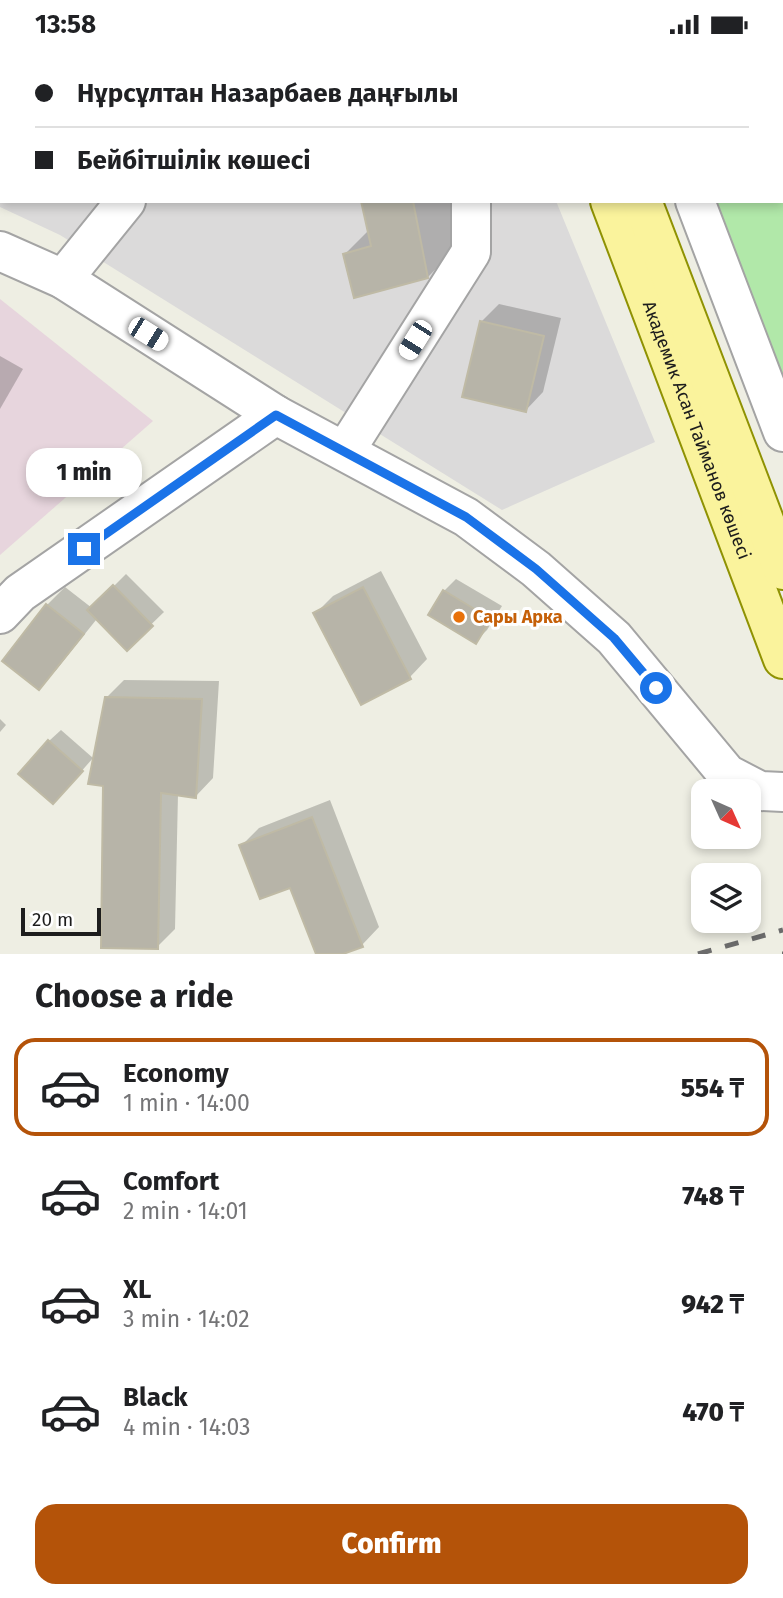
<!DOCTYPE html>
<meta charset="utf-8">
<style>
:root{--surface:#fff;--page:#f6f6f6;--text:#202124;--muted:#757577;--line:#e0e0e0;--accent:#b45309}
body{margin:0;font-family:"Fira Sans",sans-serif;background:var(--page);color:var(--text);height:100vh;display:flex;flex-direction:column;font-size:26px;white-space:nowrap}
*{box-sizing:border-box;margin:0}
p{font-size:23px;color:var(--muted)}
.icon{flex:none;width:38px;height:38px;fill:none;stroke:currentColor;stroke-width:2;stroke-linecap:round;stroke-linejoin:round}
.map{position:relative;height:905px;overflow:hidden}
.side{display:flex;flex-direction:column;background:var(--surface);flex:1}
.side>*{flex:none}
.top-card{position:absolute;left:0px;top:0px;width:784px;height:154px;box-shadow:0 4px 10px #0003;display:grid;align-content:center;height:154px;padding:0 35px;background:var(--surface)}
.needle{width:46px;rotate:135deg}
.buttons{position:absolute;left:691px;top:730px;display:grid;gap:14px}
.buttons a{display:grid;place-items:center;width:70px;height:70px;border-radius:14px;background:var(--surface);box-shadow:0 4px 10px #0003;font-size:35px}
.scale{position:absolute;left:21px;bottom:18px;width:80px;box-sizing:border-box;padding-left:7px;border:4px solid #1d1d1d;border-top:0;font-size:19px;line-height:24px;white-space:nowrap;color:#1d1d1d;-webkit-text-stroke:5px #fff;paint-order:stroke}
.end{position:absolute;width:32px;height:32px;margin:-16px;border:9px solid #1a73e8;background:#fff;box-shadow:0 0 0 4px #fff}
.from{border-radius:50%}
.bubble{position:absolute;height:49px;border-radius:21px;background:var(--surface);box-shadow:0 4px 10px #0003;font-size:23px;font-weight:800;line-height:49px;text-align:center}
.car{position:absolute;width:21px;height:42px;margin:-21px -10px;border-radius:9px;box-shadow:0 0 5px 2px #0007;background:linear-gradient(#fff 24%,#345 0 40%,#fff 0 76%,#345 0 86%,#fff 0)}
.top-card b{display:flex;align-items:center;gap:24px;height:66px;font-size:26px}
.top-card b+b{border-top:2px solid var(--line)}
.top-card i{width:18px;height:18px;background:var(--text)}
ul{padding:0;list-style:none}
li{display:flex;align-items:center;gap:21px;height:98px;margin:0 14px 10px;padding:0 21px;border:4px solid transparent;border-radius:21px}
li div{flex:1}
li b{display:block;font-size:26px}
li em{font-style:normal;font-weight:800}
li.active{border-color:var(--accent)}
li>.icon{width:63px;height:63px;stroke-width:1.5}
h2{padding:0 35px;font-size:32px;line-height:84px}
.button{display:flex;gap:14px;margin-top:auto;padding:14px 35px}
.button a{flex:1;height:80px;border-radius:21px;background:var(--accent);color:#fff;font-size:28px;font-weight:800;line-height:80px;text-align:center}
.status{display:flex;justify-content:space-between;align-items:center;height:49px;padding:0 35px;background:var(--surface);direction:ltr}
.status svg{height:19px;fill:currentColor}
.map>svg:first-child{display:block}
.residential{fill:#dbdada}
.industrial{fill:#e7d5dd}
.grass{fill:#b1e8a9}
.shadow{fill:#0003}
.building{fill:#b7b4a8;stroke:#bfbaa5;stroke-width:2}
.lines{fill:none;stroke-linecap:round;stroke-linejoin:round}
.minor-casing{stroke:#a4a4a4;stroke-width:42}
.major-casing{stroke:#8f9203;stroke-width:42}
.minor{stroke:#fff;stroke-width:38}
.major{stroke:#faf39c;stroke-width:38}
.rail{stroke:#6b6b6b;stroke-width:5;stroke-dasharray:14 14;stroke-linecap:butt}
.route{stroke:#1a73e8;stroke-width:9}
.food-dot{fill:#e8710a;stroke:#fff;stroke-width:2.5}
.labels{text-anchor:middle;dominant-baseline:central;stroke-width:6;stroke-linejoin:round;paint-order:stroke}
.street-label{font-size:18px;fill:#1d1d1d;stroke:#fff}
.food-label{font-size:18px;font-weight:bold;fill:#c56008;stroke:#fff;text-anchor:start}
</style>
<div class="status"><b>13:58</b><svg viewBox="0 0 49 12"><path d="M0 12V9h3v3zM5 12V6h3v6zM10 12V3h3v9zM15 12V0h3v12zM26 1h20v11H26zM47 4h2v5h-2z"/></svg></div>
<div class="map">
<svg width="783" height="905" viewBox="0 0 783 905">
<rect width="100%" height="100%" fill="#eeeee3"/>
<!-- residential -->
<polygon class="residential" points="0,0 494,0 495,2 2,2 2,152 556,152 655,393 502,461 60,186 0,158"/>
<!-- industrial -->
<polygon class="industrial" points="0,250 153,372 0,506"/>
<!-- grass -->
<polygon class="grass" points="659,0 783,0 783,328 717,152 782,152 782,2 660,2"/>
<!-- shadow -->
<g class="shadow">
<polygon points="88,0 182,0 183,2 88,2"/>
<polygon points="310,0 396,0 397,2 308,2"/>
<polygon points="362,152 451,152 459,196 428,228 345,205 369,181"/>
<polygon points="499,255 561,269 543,343 526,361 481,273"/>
<polygon points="0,307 23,320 0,360"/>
<polygon points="381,522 427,610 410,628 316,564 333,547"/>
<polygon points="126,525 164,563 132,594 100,566 56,621 38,638 47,556 65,538 92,559"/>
<polygon points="456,530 502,557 487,581 475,593 444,542"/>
<polygon points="124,631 219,632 213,729 196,747 178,745 175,880 157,898 106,649"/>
<polygon points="0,670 6,676 0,683"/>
<polygon points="61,681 93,709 65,741 49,692"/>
<polygon points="330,751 379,878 362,896 338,905 317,905 291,836 241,797 259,779"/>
</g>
<!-- building -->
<g class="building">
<polygon points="361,152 413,152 428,229 354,249 343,205 371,197"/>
<polygon points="480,272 544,287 526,363 462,348"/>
<polygon points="113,536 153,577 127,602 87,561"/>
<polygon points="363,538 411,630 361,656 313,564"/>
<polygon points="443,541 491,570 476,595 428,566"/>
<polygon points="46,555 84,585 39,641 2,612"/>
<polygon points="105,648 202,650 196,749 161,744 158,900 101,899 103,737 88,735"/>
<polygon points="48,691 83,722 53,755 18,725"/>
<polygon points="312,768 363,898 343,905 316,905 290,839 260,850 239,796"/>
</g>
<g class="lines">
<!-- minor casing -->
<g class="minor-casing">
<g id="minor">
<polyline points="204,0 204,2"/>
<polyline points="437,0 438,2"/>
<polyline points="636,0 637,2"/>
<polyline points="695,152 783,383"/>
<polyline points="0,202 63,230 276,366 466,468 536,520 614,589 727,725 760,742 783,743"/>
<polyline points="63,230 126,152"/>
<polyline points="345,402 471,203 471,152"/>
<polyline points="0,565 20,544 276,366"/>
</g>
</g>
<!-- major casing -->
<g class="major-casing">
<g id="major">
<polyline points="550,0 551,2"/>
<polyline points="581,0 581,2"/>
<path id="s1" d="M610 152 783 610"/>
<polyline points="642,152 783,521"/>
</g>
</g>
<!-- minor -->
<use href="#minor" class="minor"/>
<!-- major -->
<use href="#major" class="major"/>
<!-- rail -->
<g class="rail">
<polyline points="698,905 783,881"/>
<polyline points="782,905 783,905"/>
</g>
</g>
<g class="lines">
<!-- route -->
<polyline class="route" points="84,500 276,366 466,468 536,520 614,589 656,639"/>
</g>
<!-- markers -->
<circle class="food-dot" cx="459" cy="568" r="7"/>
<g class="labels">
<!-- street labels -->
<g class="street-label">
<text stroke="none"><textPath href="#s1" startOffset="245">Академик Асан Тайманов көшесі</textPath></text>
</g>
<!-- food labels -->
<g class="food-label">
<text x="473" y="568">Сары Арка</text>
</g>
</g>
</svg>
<div class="buttons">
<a><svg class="needle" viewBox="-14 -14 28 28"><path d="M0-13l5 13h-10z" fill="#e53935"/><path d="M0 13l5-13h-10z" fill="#757577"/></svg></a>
<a><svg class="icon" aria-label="layers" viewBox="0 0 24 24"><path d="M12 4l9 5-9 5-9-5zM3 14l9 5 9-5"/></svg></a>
</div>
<div class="scale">20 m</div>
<i class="end from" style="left:656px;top:639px"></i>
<i class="end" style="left:84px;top:500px"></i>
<div class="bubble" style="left:26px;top:399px;width:116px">1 min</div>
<i class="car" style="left:148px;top:285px;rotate:122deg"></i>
<i class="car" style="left:415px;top:291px;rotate:212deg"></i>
<div class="top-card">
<b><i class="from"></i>Нұрсұлтан Назарбаев даңғылы</b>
<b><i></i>Бейбітшілік көшесі</b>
</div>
</div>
<section class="side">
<h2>Choose a ride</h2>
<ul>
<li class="active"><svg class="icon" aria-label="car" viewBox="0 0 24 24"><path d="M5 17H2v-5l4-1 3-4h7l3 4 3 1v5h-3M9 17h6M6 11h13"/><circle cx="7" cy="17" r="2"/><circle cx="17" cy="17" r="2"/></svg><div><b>Economy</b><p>1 min · 14:00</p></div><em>554 ₸</em></li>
<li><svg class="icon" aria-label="car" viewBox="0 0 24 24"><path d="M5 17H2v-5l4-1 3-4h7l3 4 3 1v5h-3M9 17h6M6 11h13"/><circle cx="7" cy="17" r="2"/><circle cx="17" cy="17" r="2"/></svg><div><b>Comfort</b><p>2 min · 14:01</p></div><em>748 ₸</em></li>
<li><svg class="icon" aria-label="car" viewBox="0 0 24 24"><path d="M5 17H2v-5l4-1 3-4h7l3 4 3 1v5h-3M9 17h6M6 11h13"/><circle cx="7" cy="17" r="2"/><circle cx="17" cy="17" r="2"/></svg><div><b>XL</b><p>3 min · 14:02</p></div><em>942 ₸</em></li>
<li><svg class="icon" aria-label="car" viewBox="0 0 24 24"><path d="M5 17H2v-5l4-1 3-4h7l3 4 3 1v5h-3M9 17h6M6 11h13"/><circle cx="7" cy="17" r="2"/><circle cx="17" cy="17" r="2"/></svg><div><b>Black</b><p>4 min · 14:03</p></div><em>470 ₸</em></li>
</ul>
<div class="button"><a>Confirm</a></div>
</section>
